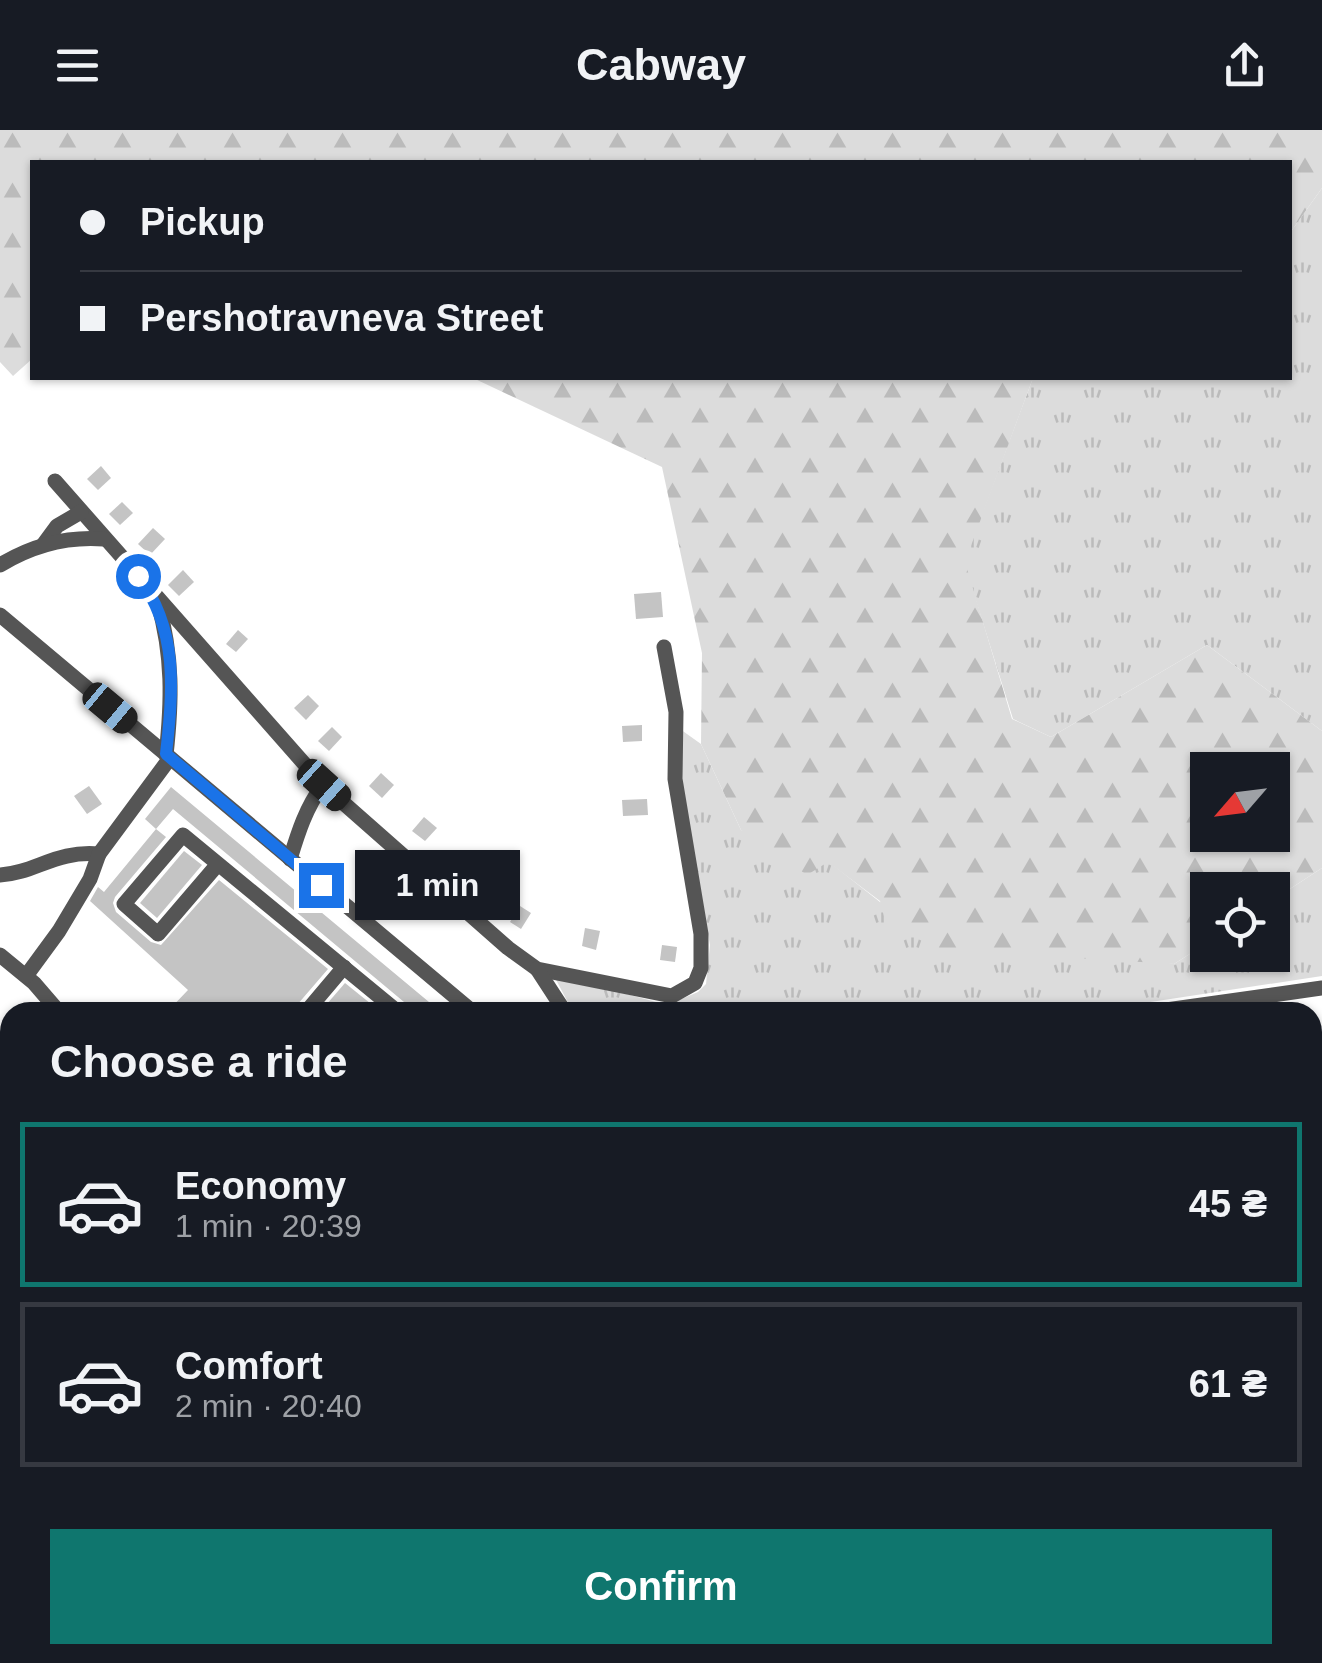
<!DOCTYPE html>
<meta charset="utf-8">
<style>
:root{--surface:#171b24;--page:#242831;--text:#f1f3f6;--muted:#9ea1a6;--line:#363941;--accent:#0f766e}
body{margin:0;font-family:Arial,sans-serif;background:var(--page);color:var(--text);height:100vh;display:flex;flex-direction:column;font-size:38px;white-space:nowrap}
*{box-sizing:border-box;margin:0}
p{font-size:32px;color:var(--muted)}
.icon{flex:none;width:55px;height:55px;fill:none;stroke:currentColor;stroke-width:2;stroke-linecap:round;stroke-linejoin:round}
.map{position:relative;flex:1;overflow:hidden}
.sheet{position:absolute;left:0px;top:872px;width:1322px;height:662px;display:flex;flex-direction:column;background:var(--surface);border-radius:30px 30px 0 0;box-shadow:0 2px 8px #0004}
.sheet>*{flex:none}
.top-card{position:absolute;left:30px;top:30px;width:1262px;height:220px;border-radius:0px;box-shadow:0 2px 8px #0004;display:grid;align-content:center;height:220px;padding:0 50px;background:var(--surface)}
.needle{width:65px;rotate:242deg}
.controls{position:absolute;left:1190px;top:622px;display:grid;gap:20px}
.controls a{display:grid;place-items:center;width:100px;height:100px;border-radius:0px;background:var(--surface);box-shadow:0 2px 8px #0004;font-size:50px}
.end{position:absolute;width:45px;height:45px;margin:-22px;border:12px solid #1a73e8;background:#fff;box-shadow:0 0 0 5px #fff}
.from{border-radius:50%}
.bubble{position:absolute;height:70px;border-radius:0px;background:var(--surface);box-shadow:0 2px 8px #0004;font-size:32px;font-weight:600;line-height:70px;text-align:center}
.car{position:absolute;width:30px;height:60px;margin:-30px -15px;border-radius:12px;box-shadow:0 0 8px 2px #0007;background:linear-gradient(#222 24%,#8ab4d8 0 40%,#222 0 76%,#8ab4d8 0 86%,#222 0)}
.top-card b{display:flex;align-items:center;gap:35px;height:95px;font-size:38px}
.top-card b+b{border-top:2px solid var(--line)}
.top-card i{width:25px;height:25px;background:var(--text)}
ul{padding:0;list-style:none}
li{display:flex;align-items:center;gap:30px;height:165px;margin:0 20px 15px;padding:0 30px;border:5px solid var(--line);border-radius:0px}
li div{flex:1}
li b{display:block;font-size:38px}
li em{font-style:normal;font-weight:600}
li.current{border-color:var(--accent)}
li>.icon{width:90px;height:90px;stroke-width:1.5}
h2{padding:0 50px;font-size:45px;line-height:120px}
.button{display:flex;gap:20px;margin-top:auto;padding:20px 50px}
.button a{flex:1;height:115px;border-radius:0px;background:var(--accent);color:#fff;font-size:40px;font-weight:600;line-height:115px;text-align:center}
header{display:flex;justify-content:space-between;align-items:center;height:130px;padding:0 50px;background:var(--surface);font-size:45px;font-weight:600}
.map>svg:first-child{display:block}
.grass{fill:url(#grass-tufts)}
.forest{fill:url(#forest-firs);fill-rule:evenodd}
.building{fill:#c4c4c4}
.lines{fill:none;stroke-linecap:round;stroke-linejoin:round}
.path{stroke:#777;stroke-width:2.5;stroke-dasharray:2.5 5;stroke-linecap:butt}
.minor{stroke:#555;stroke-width:15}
.route{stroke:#1a73e8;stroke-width:12}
</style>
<header><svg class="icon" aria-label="menu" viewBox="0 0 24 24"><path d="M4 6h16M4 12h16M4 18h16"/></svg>Cabway<svg class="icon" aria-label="share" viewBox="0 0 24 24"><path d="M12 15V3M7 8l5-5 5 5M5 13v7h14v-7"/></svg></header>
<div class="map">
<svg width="1322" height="1533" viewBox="0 0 1322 1533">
<defs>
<pattern id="grass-tufts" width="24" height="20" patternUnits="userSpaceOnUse" patternTransform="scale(2.5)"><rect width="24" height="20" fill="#dcdcdc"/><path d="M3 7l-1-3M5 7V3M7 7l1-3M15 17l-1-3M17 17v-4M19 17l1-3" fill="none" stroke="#bbb"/></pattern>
<pattern id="forest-firs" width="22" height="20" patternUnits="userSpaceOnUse" patternTransform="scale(2.5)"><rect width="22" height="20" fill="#dcdcdc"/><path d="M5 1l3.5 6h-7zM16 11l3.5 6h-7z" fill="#bbb"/></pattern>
</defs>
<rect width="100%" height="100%" fill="#fff"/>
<!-- grass -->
<g class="grass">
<polygon points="1322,58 1322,601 1207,515 1051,607 1013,589 964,432 1033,248 1290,248 1290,103"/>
<polygon points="680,599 701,614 741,700 828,731 880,772 1174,834 1207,813 1208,825 1272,825 1273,770 1322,738 1322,846 1085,882 573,882 553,844 667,875 698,862 706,854 710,815 683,667"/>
</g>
<!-- forest -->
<g class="forest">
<polygon points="0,0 1322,0 1322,58 1290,103 1290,32 32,32 32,229 13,246 0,232"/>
<path d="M473 248H1033L965 432 1012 589 1051 607 1207 515 1322 601V738L1273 770 1272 760H1208L1207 813 1174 834 944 820 886 794 880 771 828 732 807 745 741 700 701 614 702 523 662 337ZM1208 640H1272V705H1208Z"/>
</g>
<!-- building -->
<g class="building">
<polygon points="101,336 111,348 98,360 87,349"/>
<polygon points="122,372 133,383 120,395 109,384"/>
<polygon points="153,398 165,409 150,425 138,414"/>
<polygon points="183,440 194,452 179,466 168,455"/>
<polygon points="661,462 663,487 636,489 634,464"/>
<polygon points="238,500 248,509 236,522 226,514"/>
<polygon points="308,565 319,576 306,590 294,578"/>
<polygon points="642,595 642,611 623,612 622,596"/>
<polygon points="332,597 342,607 329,621 318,611"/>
<polygon points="381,643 394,655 382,668 369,656"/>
<polygon points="89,656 102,674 87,684 74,666"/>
<polygon points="171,657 441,882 416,882 173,679 156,699 145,689"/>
<polygon points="647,669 648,685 623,686 622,670"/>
<polygon points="424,687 437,698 425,711 412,701"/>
<polygon points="156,699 166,707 115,767 113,773 116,782 151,812 161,815 219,750 328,839 297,875 295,882 167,882 188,860 90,771 98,757 104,762"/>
<polygon points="184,721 202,735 157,788 140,773"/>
<polygon points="520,776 531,783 521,799 510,792"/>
<polygon points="585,798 600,801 596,820 582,816"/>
<polygon points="662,815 677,817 675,832 660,830"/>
<polygon points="345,853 381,882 320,882"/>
</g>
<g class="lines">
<!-- path -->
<polyline class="path" points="1025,1533 1038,1530"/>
<!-- minor -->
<g class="minor">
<polyline points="55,351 323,655 508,818 537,839 672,866 695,853 701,838 701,804 675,649 676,582 664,517"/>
<polyline points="43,415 57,396 81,382"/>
<path d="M0 435C33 415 66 406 104 409"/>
<path d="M158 473C173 526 172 571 166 625"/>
<polyline points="0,485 473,882"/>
<path d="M290 729C298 703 306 677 323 655"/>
<polyline points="218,734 158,804 124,774 183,705 398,882"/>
<path d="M0 745C35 743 56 720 99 724"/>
<polyline points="0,825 34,853 59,882"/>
<polyline points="537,839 565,882"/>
<polyline points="26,846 59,801 90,749 99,724 170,628"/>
<polyline points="306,882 344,837"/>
<polyline points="1152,882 1322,858"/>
<polyline points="1312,939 1322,946"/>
<polyline points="10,1057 10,1069"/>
<polyline points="1312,1412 1322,1408"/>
<polyline points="0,1460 10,1462"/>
<polyline points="1312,1519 1322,1523"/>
<polyline points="805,1525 806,1533"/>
<polyline points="1054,1525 1073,1533"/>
<polyline points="341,1533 359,1525"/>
<polyline points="916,1533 917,1525"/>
<polyline points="1231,1533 1235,1525"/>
</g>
</g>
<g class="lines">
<!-- route -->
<path class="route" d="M138 446C179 500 173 561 166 624L321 755"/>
</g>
</svg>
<div class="controls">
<a><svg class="needle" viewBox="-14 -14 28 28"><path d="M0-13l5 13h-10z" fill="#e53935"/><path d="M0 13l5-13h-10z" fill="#9ea1a6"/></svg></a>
<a><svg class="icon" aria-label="locate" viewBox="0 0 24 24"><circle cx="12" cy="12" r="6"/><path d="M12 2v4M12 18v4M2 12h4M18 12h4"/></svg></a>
</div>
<i class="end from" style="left:138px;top:446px"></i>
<i class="end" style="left:321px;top:755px"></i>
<div class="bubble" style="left:355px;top:720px;width:165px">1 min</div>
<i class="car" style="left:110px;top:578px;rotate:130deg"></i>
<i class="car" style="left:324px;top:655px;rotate:132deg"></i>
<div class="top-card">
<b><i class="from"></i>Pickup</b>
<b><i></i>Pershotravneva Street</b>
</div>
<section class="sheet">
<h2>Choose a ride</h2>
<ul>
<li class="current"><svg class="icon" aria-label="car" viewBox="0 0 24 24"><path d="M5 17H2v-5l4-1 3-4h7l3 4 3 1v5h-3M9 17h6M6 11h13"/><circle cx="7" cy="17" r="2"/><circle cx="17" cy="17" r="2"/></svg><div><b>Economy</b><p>1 min · 20:39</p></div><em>45 ₴</em></li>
<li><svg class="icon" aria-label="car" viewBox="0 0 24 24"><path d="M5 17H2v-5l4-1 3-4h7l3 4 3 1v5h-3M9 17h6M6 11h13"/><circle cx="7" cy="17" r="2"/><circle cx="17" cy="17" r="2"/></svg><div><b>Comfort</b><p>2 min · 20:40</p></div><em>61 ₴</em></li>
</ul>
<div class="button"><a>Confirm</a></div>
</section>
</div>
